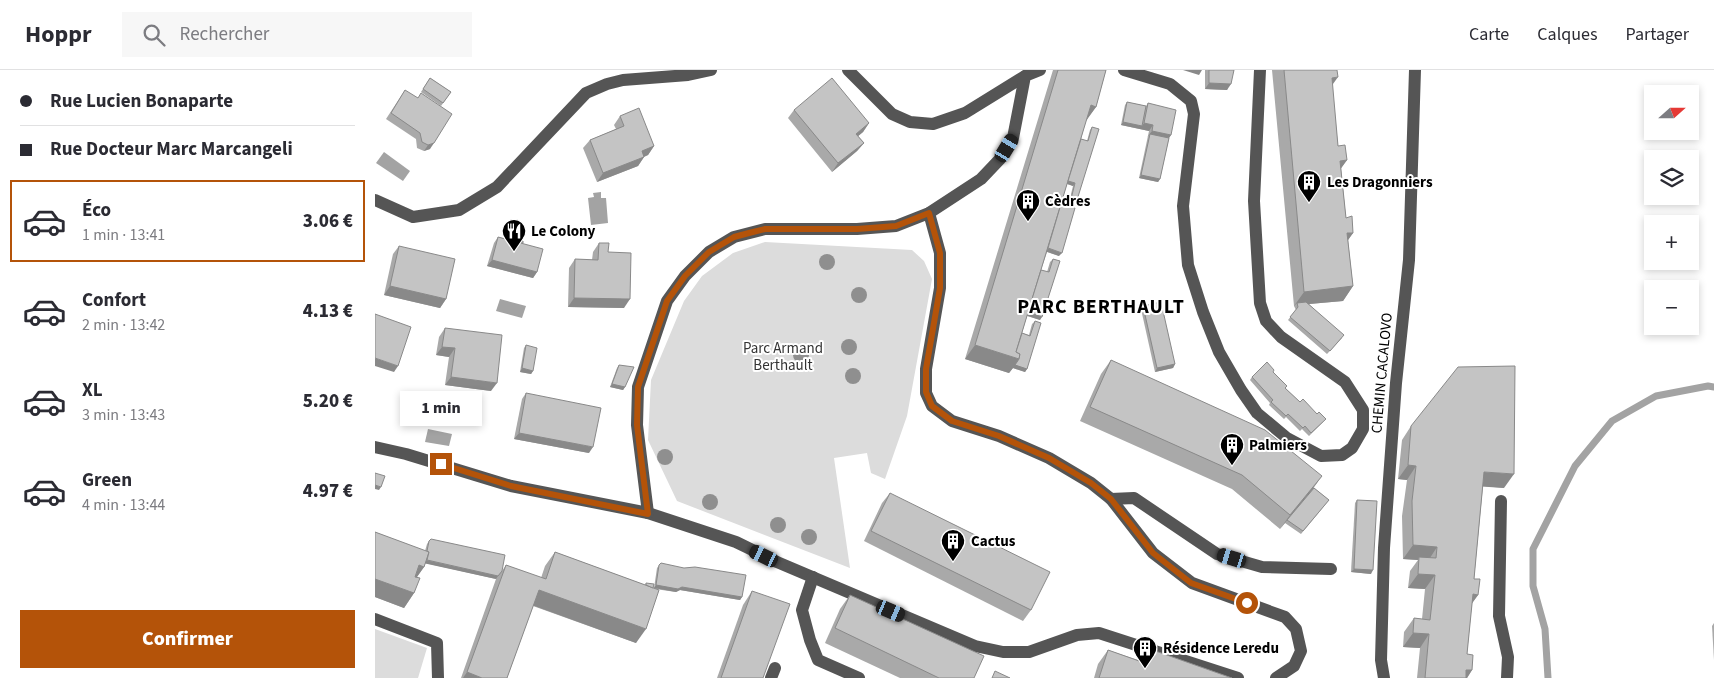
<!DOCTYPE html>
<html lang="fr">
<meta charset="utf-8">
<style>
:root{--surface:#fff;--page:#f7f7f7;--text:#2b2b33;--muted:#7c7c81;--line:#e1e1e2;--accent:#b45309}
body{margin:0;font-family:"Source Sans 3",sans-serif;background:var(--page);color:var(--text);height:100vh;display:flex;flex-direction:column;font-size:19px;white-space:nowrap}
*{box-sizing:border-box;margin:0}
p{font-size:16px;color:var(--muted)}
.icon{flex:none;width:28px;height:28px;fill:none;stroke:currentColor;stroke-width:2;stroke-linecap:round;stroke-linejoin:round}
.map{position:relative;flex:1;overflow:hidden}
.panel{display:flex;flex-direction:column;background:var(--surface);width:375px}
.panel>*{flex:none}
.banner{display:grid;align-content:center;height:110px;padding:0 20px;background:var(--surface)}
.needle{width:32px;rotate:69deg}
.buttons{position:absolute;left:1269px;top:15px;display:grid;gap:10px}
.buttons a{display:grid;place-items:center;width:55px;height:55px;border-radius:0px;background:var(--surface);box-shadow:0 2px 8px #0003;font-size:25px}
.end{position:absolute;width:22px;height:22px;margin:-11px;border:6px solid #b45309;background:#fff;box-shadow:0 0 0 2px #fff}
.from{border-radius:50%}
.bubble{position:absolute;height:35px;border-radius:0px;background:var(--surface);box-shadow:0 2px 8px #0003;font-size:16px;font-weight:800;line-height:35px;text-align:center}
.car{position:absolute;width:15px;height:30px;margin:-15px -8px;border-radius:6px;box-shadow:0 0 4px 1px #0007;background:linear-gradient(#222 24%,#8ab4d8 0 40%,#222 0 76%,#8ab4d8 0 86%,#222 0)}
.banner b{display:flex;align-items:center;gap:18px;height:48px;font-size:19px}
.banner b+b{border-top:1px solid var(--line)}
.banner i{width:12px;height:12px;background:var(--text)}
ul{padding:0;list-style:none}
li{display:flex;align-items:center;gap:15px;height:82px;margin:0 10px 8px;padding:0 10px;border:2px solid transparent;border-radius:0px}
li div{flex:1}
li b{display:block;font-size:19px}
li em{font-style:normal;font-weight:800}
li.current{border-color:var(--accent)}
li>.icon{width:45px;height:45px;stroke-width:1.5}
.primary-button{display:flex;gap:10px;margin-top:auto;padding:10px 20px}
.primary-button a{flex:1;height:58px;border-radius:0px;background:var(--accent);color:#fff;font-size:20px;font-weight:800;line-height:58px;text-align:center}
header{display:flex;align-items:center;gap:30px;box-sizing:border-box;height:70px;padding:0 25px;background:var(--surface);border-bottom:1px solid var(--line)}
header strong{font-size:24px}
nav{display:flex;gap:28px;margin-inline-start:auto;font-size:18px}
.search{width:350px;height:45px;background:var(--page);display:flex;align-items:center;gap:12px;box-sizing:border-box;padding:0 18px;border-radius:0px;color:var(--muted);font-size:19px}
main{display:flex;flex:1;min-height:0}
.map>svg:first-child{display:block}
.green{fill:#dcdcdc}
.water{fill:#a3a3a3}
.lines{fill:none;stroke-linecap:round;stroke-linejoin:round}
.stream{stroke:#a3a3a3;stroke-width:7}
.minor{stroke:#555;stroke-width:12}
.tree{fill:#8f8f8f}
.wall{fill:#a9a9a9}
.shaded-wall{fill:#898989}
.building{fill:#c4c4c4;stroke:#898989}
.route{stroke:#b45309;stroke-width:6}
.labels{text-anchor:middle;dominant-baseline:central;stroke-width:4;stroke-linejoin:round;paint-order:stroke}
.poi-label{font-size:15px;font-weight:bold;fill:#000;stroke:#fff;text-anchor:start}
.park-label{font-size:15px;fill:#333;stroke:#fff}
.street-label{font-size:15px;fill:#000;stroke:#fff}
.district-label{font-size:20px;font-weight:bold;letter-spacing:1px;fill:#000;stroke:#fff}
</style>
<header>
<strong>Hoppr</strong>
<div class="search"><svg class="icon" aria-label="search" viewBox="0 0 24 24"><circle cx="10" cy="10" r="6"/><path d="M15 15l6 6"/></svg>Rechercher</div>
<nav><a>Carte</a><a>Calques</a><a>Partager</a></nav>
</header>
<main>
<section class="panel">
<div class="banner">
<b><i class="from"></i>Rue Lucien Bonaparte</b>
<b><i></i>Rue Docteur Marc Marcangeli</b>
</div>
<ul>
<li class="current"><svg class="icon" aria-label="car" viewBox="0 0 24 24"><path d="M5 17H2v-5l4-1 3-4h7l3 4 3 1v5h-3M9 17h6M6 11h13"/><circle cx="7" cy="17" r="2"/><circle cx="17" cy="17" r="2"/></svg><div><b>Éco</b><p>1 min · 13:41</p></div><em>3.06 €</em></li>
<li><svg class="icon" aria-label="car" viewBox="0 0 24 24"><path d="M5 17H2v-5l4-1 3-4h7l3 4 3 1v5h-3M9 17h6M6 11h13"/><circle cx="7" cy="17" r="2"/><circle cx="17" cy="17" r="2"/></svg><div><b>Confort</b><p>2 min · 13:42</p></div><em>4.13 €</em></li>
<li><svg class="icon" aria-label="car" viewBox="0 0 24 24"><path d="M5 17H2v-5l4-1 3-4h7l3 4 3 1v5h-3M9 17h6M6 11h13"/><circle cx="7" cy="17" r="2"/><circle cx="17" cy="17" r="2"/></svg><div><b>XL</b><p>3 min · 13:43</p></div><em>5.20 €</em></li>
<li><svg class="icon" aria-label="car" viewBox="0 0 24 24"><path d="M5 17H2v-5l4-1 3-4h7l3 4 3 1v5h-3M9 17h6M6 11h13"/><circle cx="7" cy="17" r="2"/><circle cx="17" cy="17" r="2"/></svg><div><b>Green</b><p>4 min · 13:44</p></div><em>4.97 €</em></li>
</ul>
<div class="primary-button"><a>Confirmer</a></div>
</section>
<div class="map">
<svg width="1339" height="608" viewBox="0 0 1339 608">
<rect width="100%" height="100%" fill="#fff"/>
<!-- green -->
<g class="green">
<polygon points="390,172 537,180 549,191 557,209 532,346 510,409 496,403 492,383 459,388 475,498 302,431 273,370 276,310 309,231 327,206 358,183"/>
<polygon points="0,559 52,578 43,608 0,608"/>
</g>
<!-- water -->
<g class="water">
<polygon points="9,82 35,101 28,111 1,93"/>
<polygon points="226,122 226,128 231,128 233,153 216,155 213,128 219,127 218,123"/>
<polygon points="125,229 151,236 147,248 121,241"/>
<polygon points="53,359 77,364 74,376 50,372"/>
</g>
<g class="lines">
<!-- stream -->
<polyline class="stream" points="1173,608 1170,559 1158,516 1158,479 1200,396 1237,351 1281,326 1333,316 1339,317"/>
<!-- minor -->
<g class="minor">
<polyline points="473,0 517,44 535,52 558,54 590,43 650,6"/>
<polyline points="749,0 795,14 816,31 819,44 808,136 813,195 828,242 844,282 866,320 882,343 912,368 946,386 967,385 977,378 988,359 988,340 970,312 906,267 891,251 885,233 879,131 885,0"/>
<polyline points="0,130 38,147 84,140 122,117 211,23 232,14 248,10 313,5 336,0"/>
<polyline points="554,143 565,183 565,218 551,299 551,323 557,336 577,351 624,366 674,388 716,413 736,429 778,483 817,513 910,547 921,559 926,581 919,596 901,608"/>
<polyline points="0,377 31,384 136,416 273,443 361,472 402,492 600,576 628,582 654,582 702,565 724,563 863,608"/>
<polyline points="736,429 759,428 842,484 887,497 956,499"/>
<polyline points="1126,431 1124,546 1133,587 1132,608"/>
<polyline points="273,443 262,355 263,317 292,231 310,206 334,182 359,167 390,159 482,159 521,156 554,143 606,109 625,89 638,68 650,6 665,0"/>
<polyline points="438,507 427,540 435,570 443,590 484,608"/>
<polyline points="0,549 62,573 63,608"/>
<polyline points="396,608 400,598"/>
<polyline points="1009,608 1006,590 1009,478 1021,313 1034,190 1040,0"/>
</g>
</g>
<!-- trees -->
<g class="tree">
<circle cx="452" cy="192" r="8"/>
<circle cx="484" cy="225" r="8"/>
<circle cx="474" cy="277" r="8"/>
<circle cx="426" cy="285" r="8"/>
<circle cx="478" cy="306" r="8"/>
<circle cx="290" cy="387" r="8"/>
<circle cx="335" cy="432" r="8"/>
<circle cx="403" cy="455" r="8"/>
<circle cx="434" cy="467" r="8"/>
</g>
<!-- wall -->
<g class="wall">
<polygon points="678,0 731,0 721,37 711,50 706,69 712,71 715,60 717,57 702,130 700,133 694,132 698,116 692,114 686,134 684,186 672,182 666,200 672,202 675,192 678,189 665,250 652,246 647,263 654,265 657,254 660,251 652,299 650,302 638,298 634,303 590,289"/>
<polygon points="830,0 859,0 852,20 830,19"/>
<polygon points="897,0 962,0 957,15 963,76 972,90 966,98 971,148 978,163 973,170 978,216 968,231 934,234 967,268 952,284 913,250 921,240 919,236"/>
<polygon points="55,8 76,22 66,36 46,22"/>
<polygon points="30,20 55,79 49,81 42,78 41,69 11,49"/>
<polygon points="752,32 771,36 773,33 796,65 794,68 785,109 783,112 764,108 774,61 746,55 750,35"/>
<polygon points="419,40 494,53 488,62 483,66 489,73 482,81 457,102 413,48"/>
<polygon points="245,46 279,76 273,85 269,87 263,96 222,112 208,78 215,70 241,59 239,55"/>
<polygon points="123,167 132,169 133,167 148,173 162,202 158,208 112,196 119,173"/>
<polygon points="224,173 233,182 249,238 193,237 194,198 200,189 217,190 218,182"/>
<polygon points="24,176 71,229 65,238 9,225 18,184"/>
<polygon points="768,236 800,294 798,298 780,302 766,239"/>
<polygon points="70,258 116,321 70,315 74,287 61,285 64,267"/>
<polygon points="151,275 158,301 156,304 145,302 149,278"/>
<polygon points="736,290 939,418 954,430 926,464 910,453 905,459 857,419 705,351 726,304"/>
<polygon points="244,295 250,317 248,320 235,317 242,298"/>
<polygon points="898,302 910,318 925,332 948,352 934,366 927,359 925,361 911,347 909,349 894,335 895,333 875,310 877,307"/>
<polygon points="151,323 214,383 139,369 147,329"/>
<polygon points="1036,356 1129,418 1108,416 1099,509 1103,525 1097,533 1092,584 1097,600 1092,608 1042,608 1045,578 1028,577 1029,562 1039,548 1047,549 1050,519 1033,518 1035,501 1043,490 1028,489 1027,446 1032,410 1023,409 1027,370"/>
<polygon points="515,423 656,540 648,551 489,471 507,433"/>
<polygon points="982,430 996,504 976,502 980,433"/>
<polygon points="0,462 50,481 52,474 54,471 127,501 131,495 166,508 170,496 180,482 270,515 271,513 279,518 282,498 286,493 367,527 365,530 305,520 301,522 280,519 261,573 158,536 132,608 86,608 121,509 50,493 49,497 42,507 39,523 29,538 0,527"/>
<polygon points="377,521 388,608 342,608 368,535"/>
<polygon points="475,525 599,608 525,608 450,573 465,539"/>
<polygon points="1339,553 1339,590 1337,556"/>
<polygon points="772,578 857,608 719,608 723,594 733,580 763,590"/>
</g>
<!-- shaded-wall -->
<g class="shaded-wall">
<polygon points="808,0 827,0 824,5"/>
<polygon points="963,7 953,21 957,8"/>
<polygon points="834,13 856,14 852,20 830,19"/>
<polygon points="716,35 721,37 711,51"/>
<polygon points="748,52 767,56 769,53 778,55 774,61 746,55"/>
<polygon points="494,53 488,62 475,73 481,64"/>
<polygon points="777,61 796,65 792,71 775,64 772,67"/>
<polygon points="59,73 55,79 49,81 53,75"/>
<polygon points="489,73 482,81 457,102 463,93"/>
<polygon points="279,76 273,85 261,90 267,81"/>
<polygon points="269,87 263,96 222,112 228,103"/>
<polygon points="972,90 962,104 965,91"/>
<polygon points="766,105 785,109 783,112 764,108"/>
<polygon points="689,109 700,113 698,116 687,112"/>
<polygon points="696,129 702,130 700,133 694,132"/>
<polygon points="972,163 978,163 968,177"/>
<polygon points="669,177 687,183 684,186 667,180"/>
<polygon points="117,190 162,202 158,208 112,196"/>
<polygon points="15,216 71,229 65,238 9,225"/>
<polygon points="978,216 968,231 923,235 922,233 919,236 929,222"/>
<polygon points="199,228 255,229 249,238 193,237"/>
<polygon points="650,241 667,247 665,250 647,244"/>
<polygon points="600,275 644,289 652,299 650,302 638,298 634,303 590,289"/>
<polygon points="67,277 80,278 74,287 61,285"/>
<polygon points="0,288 23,296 19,302 0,296"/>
<polygon points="800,294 798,298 780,302 782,298"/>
<polygon points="147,298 158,301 156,304 145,302"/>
<polygon points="76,307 122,313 116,321 70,315"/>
<polygon points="237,314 250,317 248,320 235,317"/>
<polygon points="144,363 218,377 214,383 139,369"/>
<polygon points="1033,395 1041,396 1032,410 1023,409"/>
<polygon points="1109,402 1139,404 1129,418 1099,416"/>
<polygon points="947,406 937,420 905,459 915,445"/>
<polygon points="0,415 6,417 4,420 0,419"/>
<polygon points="1038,475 1062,477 1053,491 1044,487 1043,490 1028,489"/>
<polygon points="50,490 123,506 121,509 48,493"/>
<polygon points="44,495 49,497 39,511"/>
<polygon points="979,499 998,500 996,504 976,502"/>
<polygon points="1043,504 1060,505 1050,519 1033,518"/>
<polygon points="0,509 39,523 29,538 0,527"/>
<polygon points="281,515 307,517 367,527 365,530 305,520 301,522 279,518"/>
<polygon points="164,520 271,559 261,573 154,534"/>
<polygon points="1098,524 1103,525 1093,539"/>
<polygon points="1038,563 1054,564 1045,578 1028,577"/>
<polygon points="1091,600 1097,600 1092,608 1085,608"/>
<polygon points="92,602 107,608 88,608"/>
</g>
<!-- building -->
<g class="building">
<polygon points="683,0 731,0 721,37 716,35 641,282 645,284 644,289 600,275"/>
<polygon points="834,0 859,0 856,14 834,13"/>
<polygon points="909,0 962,0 963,7 957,8 963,76 970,75 972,90 965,91 971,148 977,146 978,163 972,163 978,216 929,222"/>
<polygon points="55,8 76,22 68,33 48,19"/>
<polygon points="457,8 494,53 481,64 489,73 463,93 419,40"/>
<polygon points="30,20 43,28 46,23 77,44 59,73 53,75 47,72 45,63 16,43"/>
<polygon points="752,32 771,36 767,56 748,52"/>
<polygon points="773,33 801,40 796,65 777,61 778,55 769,53"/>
<polygon points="264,38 279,76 267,81 269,87 228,103 215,70 249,56 245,46"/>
<polygon points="717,57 724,59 702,130 696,129 700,113 693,111 706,69 713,71"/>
<polygon points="775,64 794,68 785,109 766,105"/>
<polygon points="686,134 700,138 687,183 673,178"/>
<polygon points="123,167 168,179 162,202 117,190"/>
<polygon points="133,167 148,171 148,173 133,169"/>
<polygon points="224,173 234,173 233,182 256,183 255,229 199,228 200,189 223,190"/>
<polygon points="24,176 80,189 71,229 15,216"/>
<polygon points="678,189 685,191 667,247 653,242 666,200 674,202"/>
<polygon points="786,232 800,294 782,298 768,236"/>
<polygon points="931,232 969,265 955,281 915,247 923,237 922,233"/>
<polygon points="0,244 36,257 23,296 0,288"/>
<polygon points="660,251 666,253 652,299 640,295 644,289 645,284 641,282 647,263 655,266"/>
<polygon points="70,258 127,265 122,313 76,307 80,278 67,277"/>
<polygon points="151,275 162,278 158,301 147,298"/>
<polygon points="736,290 890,360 947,406 915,445 867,405 715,337"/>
<polygon points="892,292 899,300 898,302 912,316 910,318 925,332 928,329 942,344 944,342 951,349 936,363 930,356 928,358 913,344 911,346 896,332 898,330 877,307"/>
<polygon points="244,295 259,297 250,317 237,314"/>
<polygon points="1140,296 1139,404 1109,402 1099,509 1105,509 1103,525 1098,524 1092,584 1098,585 1097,600 1091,600 1091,608 1050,608 1054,564 1038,563 1039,548 1055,550 1060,505 1043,504 1044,487 1061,488 1062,477 1038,475 1037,431 1041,396 1033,395 1036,356 1083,297"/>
<polygon points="151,323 226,338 218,377 144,363"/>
<polygon points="0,403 10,406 6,417 0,415"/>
<polygon points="939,418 954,430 928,461 912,450"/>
<polygon points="515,423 675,502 656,540 496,461"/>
<polygon points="982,430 1002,431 998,500 979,499"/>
<polygon points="0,462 54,482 49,497 44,495 40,507 45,508 39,523 0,509"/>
<polygon points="56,469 130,485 127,501 123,506 52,490 54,482 52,481 54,471"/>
<polygon points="180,482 284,520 271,559 164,520 132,608 107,608 92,602 131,495 171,509"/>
<polygon points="286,493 309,498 320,497 371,505 367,527 307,517 303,519 281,515 284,495"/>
<polygon points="271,513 279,514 278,518 271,515"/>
<polygon points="377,521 415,534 388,608 346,608"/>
<polygon points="475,525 609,586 599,608 564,608 460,558"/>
<polygon points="772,578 857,608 724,608 733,580 767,592"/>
<polygon points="620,601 635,608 617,608"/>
</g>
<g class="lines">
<!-- route -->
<polyline class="route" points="66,394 136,416 273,444 262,355 263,317 292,231 310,206 334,182 359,167 374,163 390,159 482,159 521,156 554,143 565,183 565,218 551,299 551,322 557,336 577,351 624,366 674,388 716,413 736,429 778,483 816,513 872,533"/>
</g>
<!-- icons -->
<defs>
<g id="building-pin" transform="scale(1.25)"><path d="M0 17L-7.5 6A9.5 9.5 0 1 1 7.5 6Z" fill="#000" stroke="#fff"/><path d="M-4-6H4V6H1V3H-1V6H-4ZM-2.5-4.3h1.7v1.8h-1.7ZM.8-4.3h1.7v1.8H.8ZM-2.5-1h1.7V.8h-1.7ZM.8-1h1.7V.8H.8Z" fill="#fff"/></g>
<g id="restaurant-pin" transform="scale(1.25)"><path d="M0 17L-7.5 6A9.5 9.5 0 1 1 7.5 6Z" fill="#000" stroke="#fff"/><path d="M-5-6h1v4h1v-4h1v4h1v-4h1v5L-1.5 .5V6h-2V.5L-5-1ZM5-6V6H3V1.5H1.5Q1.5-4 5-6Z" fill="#fff"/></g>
</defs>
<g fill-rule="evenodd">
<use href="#building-pin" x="934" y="112"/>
<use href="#building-pin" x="653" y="131"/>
<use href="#restaurant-pin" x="139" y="161"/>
<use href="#building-pin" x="857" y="375"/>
<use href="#building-pin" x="578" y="471"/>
<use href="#building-pin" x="770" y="578"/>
</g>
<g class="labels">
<!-- poi labels -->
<g class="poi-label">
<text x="952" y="112">Les Dragonniers</text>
<text x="670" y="131">Cèdres</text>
<text x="156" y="161">Le Colony</text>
<text x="874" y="375">Palmiers</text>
<text x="596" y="471">Cactus</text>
<text x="788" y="578">Résidence Leredu</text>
</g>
<!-- park labels -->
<g class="park-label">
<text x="408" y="278">Parc Armand<tspan x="408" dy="17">Berthault</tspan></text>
</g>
<!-- street labels -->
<g class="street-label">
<text transform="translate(1007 303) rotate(-85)">CHEMIN CACALOVO</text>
</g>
<!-- district labels -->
<g class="district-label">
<text x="726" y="237">PARC BERTHAULT</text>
</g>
</g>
</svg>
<div class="buttons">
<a><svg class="needle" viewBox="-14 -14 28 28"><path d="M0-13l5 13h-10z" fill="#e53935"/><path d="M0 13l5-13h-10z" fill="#7c7c81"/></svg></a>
<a><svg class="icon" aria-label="layers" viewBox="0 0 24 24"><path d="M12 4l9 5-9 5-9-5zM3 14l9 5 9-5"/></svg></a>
<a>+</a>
<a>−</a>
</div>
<i class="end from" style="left:872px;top:533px"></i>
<i class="end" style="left:66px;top:394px"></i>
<div class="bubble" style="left:25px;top:321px;width:82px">1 min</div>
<i class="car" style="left:632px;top:78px;rotate:31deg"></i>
<i class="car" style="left:389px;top:486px;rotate:296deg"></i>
<i class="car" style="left:857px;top:488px;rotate:287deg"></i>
<i class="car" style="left:516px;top:541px;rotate:113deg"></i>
</div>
</main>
